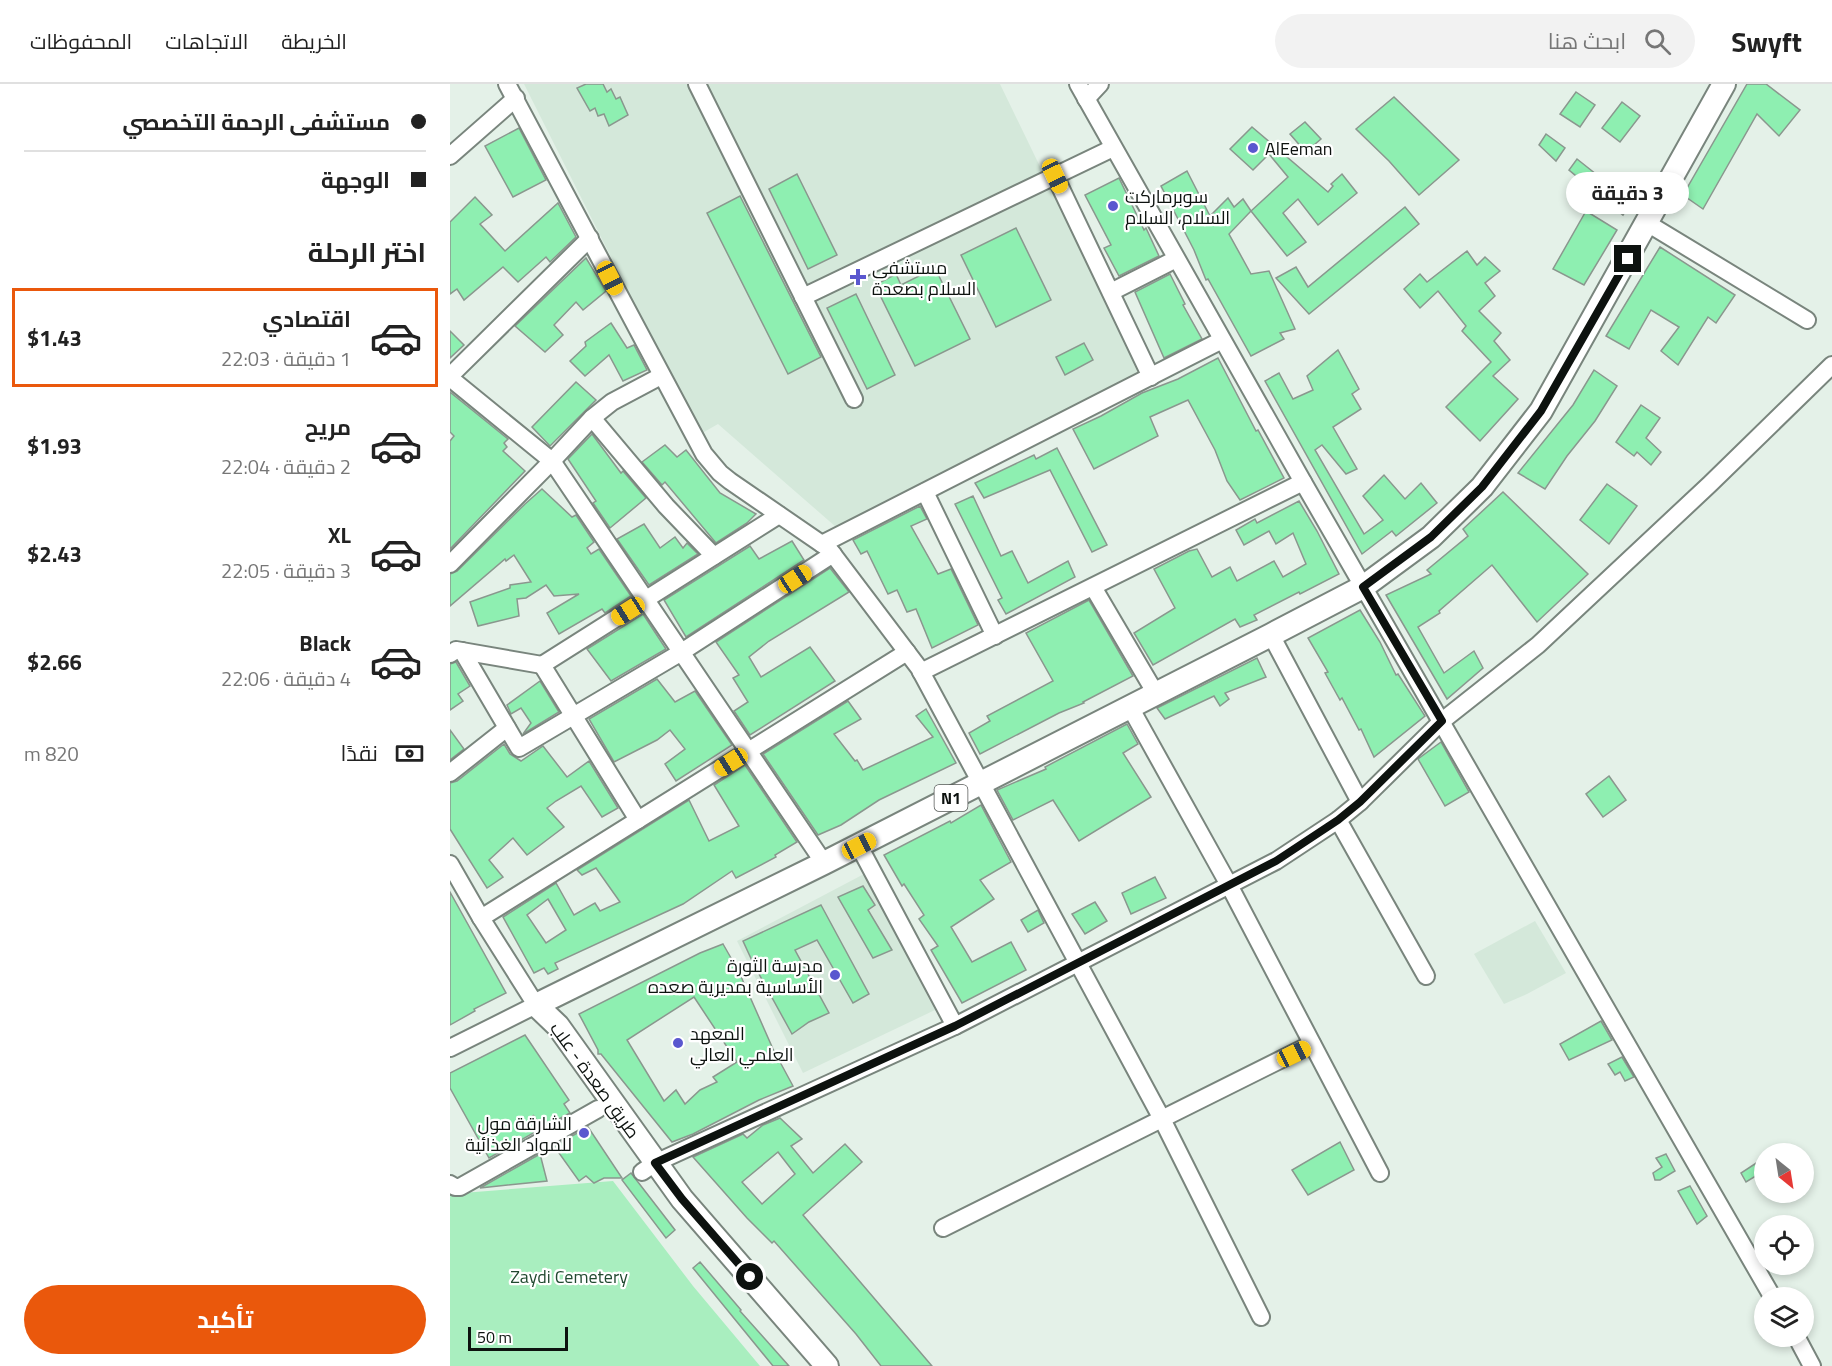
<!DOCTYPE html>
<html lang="ar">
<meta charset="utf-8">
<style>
:root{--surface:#fff;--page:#f2f2f2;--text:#222;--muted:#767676;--line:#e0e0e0;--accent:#ea580c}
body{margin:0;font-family:"Titillium Web",Cairo,sans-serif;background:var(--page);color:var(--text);direction:rtl;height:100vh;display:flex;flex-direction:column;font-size:22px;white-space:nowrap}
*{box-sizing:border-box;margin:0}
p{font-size:20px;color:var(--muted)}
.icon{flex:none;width:33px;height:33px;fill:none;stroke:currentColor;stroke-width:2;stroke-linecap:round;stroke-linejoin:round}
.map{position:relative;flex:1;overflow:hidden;direction:ltr}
.panel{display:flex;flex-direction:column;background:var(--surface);width:450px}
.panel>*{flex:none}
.banner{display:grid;align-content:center;height:132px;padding:0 24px;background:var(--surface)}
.needle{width:39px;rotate:150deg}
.controls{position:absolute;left:1304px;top:1059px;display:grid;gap:12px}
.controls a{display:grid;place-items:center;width:60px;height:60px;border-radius:50%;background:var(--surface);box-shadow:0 3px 9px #0003;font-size:30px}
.scale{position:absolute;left:18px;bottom:15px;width:100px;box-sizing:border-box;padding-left:6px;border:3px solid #0d120f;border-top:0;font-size:16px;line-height:21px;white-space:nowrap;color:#0d120f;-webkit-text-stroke:4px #fff;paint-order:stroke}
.end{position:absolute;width:27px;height:27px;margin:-14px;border:8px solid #0d120f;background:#fff;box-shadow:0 0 0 3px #fff}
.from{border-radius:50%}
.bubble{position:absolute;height:42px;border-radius:21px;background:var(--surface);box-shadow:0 3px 9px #0003;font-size:20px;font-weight:700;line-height:42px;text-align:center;direction:rtl}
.car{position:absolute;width:18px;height:36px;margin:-18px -9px;border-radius:8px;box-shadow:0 0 4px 2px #0007;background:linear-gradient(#f5c518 24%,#345 0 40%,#f5c518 0 76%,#345 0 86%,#f5c518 0)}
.banner b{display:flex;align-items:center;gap:21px;height:57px;font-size:22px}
.banner b+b{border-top:2px solid var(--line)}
.banner i{width:15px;height:15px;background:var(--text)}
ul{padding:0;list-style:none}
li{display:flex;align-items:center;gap:18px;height:99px;margin:0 12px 9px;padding:0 12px;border:3px solid transparent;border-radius:0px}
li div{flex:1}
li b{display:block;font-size:22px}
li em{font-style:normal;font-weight:700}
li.current{border-color:var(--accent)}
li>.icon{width:54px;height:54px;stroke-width:1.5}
h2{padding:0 24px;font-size:27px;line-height:72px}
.pay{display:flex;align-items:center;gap:15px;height:66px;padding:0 24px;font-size:22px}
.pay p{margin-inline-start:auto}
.action{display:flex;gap:12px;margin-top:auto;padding:12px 24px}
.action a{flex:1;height:69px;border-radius:36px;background:var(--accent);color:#fff;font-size:24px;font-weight:700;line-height:69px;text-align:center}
header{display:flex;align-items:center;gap:36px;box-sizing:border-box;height:84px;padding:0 30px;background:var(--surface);border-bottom:2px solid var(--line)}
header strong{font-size:28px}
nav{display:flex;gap:33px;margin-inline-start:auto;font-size:21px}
.search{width:420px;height:54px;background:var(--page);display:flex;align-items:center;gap:15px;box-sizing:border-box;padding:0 21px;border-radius:33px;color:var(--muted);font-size:22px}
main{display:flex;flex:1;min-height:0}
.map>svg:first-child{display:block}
.built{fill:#d4e8da}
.green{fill:#a9eebf}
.building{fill:#8eefb1;stroke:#8a978e;stroke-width:1.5;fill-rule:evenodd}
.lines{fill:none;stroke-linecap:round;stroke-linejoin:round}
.minor-casing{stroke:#79857d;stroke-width:20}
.highway-casing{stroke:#79857d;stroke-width:26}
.minor{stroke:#fff;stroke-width:16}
.highway{stroke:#fff;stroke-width:22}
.route{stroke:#0d120f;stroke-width:8}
.poi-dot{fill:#5a57cf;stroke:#fff;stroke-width:2}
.labels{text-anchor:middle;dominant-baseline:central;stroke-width:4.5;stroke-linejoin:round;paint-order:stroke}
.shield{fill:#fff;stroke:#565957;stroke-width:1.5}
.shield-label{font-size:16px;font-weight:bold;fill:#0d120f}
.poi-label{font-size:18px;fill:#0d120f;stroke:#fff;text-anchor:start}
.street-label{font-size:18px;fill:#0d120f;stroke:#fff}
.park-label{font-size:18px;fill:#214930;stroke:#fff}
</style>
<header>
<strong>Swyft</strong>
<div class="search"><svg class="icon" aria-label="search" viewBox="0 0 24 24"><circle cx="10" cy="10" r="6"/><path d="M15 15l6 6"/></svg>ابحث هنا</div>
<nav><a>الخريطة</a><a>الاتجاهات</a><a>المحفوظات</a></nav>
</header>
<main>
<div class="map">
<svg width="1382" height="1282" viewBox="0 0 1382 1282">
<rect width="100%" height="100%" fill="#e4f1e8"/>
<!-- built -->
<g class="built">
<polygon points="74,0 550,0 691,291 386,443 268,340 254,348 248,346"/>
<polygon points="414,790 485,926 353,989 287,857"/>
<polygon points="1085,837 1116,889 1077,910 1054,920 1024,870"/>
</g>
<!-- green -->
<polygon class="green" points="163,1097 243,1202 310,1282 0,1282 0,1110"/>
<!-- building -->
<g class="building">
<polygon points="136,0 153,0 157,8 161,5 166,15 170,13 178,31 159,42 154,30 148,32 145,24 140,27 127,4"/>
<polygon points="1297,0 1316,0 1350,26 1329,52 1307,30 1253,125 1233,111"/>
<polygon points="1126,8 1145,21 1130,43 1110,30"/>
<polygon points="944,13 1009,76 969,111 939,77 906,45"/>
<polygon points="1172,18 1190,32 1170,58 1152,44"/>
<polygon points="855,38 871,55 864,61 867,64 859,72 840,50"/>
<polygon points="802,43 878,108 883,102 881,100 892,90 907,109 868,141 848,115 833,129 856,158 837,172 801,127 838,93 819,70 803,86 780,65"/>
<polygon points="69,44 96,96 63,113 35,62"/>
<polygon points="1096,50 1115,64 1106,77 1089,61"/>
<polygon points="1127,75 1181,118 1173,131 1119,86"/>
<polygon points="737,87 760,132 778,114 784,123 793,115 801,127 779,150 801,190 819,187 845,245 830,249 834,255 801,272 758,195 756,196 744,166 711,102"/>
<polygon points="347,90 387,171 358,185 319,105"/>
<polygon points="669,94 694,146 696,144 709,172 669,192 654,164 661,161 635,111"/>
<polygon points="290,112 371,273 338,290 257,129"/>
<polygon points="25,113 42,131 30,140 55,167 108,119 126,153 100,178 96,173 68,198 53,183 14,216 7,205 0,210 0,138"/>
<polygon points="955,123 969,140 859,230 826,194 846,183 858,203"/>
<polygon points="1136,127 1167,146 1134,201 1103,185"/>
<polygon points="566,144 601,216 546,243 511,171"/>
<polygon points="1210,163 1285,211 1266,239 1258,233 1228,281 1211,267 1229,243 1201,226 1179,265 1156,252"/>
<polygon points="1017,167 1027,181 1035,173 1050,187 1035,199 1045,212 1029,227 1051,249 1044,257 1060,276 1043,292 1068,315 1030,357 996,323 1041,278 1012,247 1016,242 988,207 970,224 954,205 970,190 977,198"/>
<polygon points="136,174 156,207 133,226 126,218 104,241 113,251 95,268 65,242"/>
<polygon points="485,184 520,255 465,282 425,201 446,190 451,201"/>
<polygon points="720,190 735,220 733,221 752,255 714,274 685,208"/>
<polygon points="406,210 445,291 417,305 377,224"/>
<polygon points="161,239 177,264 184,261 197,286 173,297 159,271 135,292 120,277 136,262 135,258"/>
<polygon points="0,247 14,261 0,274"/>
<polygon points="634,259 643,276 615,291 606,273"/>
<polygon points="888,266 909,305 902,310 911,325 883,343 907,385 896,390 872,361 865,366 914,450 933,436 913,412 934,391 955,415 971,399 987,419 946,452 942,447 912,470 815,297 829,289 843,315 863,306 857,292"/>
<polygon points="768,274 806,347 808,346 834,394 790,416 777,397 765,366 738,316 700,333 708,352 644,385 623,345 651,332 692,309 728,295"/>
<polygon points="1144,286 1167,302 1145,337 1117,372 1095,405 1068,389 1123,321"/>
<polygon points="126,298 146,316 100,362 82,343"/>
<polygon points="0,308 58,355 54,359 57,363 53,367 75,387 0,465 0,357 4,352 0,348"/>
<polygon points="1191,321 1210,334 1196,354 1211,368 1201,381 1187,368 1184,372 1166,358"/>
<polygon points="142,350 171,389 173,387 196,414 160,444 143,419 146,417 118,375"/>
<polygon points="215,361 227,373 236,366 270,409 306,430 297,439 266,459 215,398 212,401 192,378"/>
<polygon points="607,364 657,461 642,468 600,386 534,414 525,399 584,371 586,375"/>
<polygon points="1157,400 1187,422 1159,460 1130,436"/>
<polygon points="92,405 122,433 126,431 144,458 137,464 141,470 149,465 181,512 155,529 152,525 109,550 97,529 129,510 104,512 96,501 76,514 67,515 69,532 28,542 20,518 60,504 60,501 81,498 64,471 56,477 55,475 0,522 0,490 7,487 75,420"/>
<polygon points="1053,408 1138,490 1087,538 1042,481 989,527 990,529 968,543 994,589 1024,567 1033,584 997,615 936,511 981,490 977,486 1018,452 1013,445"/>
<polygon points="523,412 551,472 562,467 578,499 618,477 625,493 556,530 548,516 552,514 505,420"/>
<polygon points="849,417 867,447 889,490 850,510 849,508 804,531 807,536 790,543 785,535 703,581 684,549 725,524 704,485 739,467 747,465 762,493 780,483 787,497 824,477 833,493 856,480 843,449 826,460 819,447 794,461 786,446 805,435 807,439"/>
<polygon points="470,422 477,435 461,442 488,490 501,485 528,541 482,564 466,525 457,528 447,506 438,510 417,467 411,470 403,456"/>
<polygon points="194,440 210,464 225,453 233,464 237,459 248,470 199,501 167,455"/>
<polygon points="342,457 354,476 236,553 214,516 300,462 309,475"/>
<polygon points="380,484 399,508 319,557 299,573 311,593 360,563 385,597 300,651 284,627 298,618 283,594 289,591 266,558"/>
<polygon points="639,516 683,592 633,618 634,619 609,629 530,670 519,649 540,637 537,632 603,597 576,549"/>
<polygon points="910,526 930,558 946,591 948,590 975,632 924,673 911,645 909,646 892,614 890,616 875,589 878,588 858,554"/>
<polygon points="193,530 216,565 161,597 137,565"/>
<polygon points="807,574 816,593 775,609 779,615 770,622 764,612 715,635 707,624"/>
<polygon points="6,578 20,602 8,610 13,617 0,626 0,580"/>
<polygon points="207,595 225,618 245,607 282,661 226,697 215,680 235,665 220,646 207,656 164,678 139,635"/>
<polygon points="90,597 109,628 73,650 81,639 71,624 61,630 57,621"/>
<polygon points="398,617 411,635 384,650 405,677 407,676 413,686 483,653 466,632 476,625 506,679 429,716 391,741 368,751 313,670"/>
<polygon points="677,640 688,660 673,669 701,713 629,757 603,716 563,736 547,706 596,685 595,683"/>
<polygon points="0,646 14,665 0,676"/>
<polygon points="991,658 1019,708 995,722 968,675"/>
<polygon points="54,660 60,670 71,677 93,662 117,693 139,677 168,724 152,733 131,702 106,717 97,724 114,743 77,771 63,754 39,776 53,793 37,804 0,745 0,699 7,697"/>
<path d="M295 681 347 758 325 771 326 773 286 794 282 787 233 820 105 879 108 885 98 890 94 884 84 889 53 833 106 799 124 831 145 819 150 827 170 818 146 784 132 791 127 786 239 716 259 757 289 742 264 701ZM98 815 116 846 96 859 77 831Z"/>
<polygon points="1159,692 1176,716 1153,733 1136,710"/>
<polygon points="531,721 561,778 530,796 544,815 501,843 522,878 561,858 576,886 512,919 481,866 488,862 469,835 474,831 454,800 452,802 434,771 500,737 501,739"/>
<polygon points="705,793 716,814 681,830 672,809"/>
<polygon points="413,802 425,821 418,826 442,866 423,874 388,813"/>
<polygon points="0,808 56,909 24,925 25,927 0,941"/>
<polygon points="645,818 657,837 635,850 622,830"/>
<polygon points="371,821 419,910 403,919 367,856 345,866 379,929 359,938 342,950 304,881 293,857"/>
<polygon points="588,826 594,839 578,848 571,836"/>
<path d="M273 860 289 888 323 965 343 1002 309 1016 243 1050 222 1058 151 970H148V966L129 930 250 869ZM244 913 287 978 263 993 267 998 250 1006 235 1020 226 1006 214 1017 177 956Z"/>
<polygon points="1151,937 1162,956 1119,976 1110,960"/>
<polygon points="75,951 119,1016 114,1020 120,1029 92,1044 83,1031 87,1047 39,1074 0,1004 0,989"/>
<polygon points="1172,973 1184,993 1175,997 1170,988 1165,991 1158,980"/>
<path d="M330 1034 352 1055 341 1062 363 1089 395 1060 412 1078 353 1131 482 1282H431L406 1250 324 1157 322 1159 297 1134 243 1073 293 1050 297 1054 313 1041ZM328 1068 345 1090 312 1120 292 1098Z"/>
<polygon points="138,1043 172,1094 154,1094 144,1099 136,1092 129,1097 104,1062"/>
<polygon points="890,1058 904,1086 858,1111 842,1086"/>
<polygon points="90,1070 97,1097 30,1104"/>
<polygon points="1216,1070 1225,1087 1210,1096 1205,1096 1203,1089 1212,1083 1206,1074"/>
<polygon points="1314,1074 1314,1087 1296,1098 1291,1089"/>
<polygon points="181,1089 225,1146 216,1154 172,1096"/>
<polygon points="1240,1102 1257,1132 1247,1140 1228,1107"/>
<polygon points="250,1178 291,1226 290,1227 339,1282 323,1282 243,1184"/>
</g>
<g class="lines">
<!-- minor casing -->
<g class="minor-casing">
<g id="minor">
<polyline points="57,0 254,370 270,389 280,397 379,465 469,584 712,1035 811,1233"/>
<polyline points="247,0 404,315"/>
<polyline points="628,0 853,398 1323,1214"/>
<polyline points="636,15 650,0"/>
<polyline points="0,72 66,14"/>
<polyline points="605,92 701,293"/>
<polyline points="1197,139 1357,236"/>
<polyline points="661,208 726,175"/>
<polyline points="353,213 663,64"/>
<polyline points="0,292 140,154"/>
<polyline points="0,294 102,377 374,779"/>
<polyline points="142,334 216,422 264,472"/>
<polyline points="475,408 545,552"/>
<polyline points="372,460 772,256"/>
<polyline points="0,480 102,377 142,334 162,318 211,292"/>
<polyline points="643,503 706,610"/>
<polyline points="821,551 910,718"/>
<polyline points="12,567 69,664 230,569 383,470"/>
<polyline points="0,570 6,566 92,581 329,431"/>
<polyline points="92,581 188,736"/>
<polyline points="471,588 853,398"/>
<polyline points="680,623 779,801 930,1089"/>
<polyline points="0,689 57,644"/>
<polyline points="888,736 976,892"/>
<polyline points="409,762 505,942"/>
<polyline points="0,780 31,834 86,921 0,964"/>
<polyline points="31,834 457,568"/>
<polyline points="192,1088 205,1079 505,942 826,777 888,736 910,718 992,637 1088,561 1260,400 1382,281"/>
<polyline points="0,1100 5,1103 10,1103 148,1025"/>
<polyline points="493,1144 862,960"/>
<polyline points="1346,1252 1362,1282"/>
</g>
</g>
<!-- highway casing -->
<g class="highway-casing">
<g id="highway">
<polyline points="86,921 374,779 821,551 913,503 981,453 1032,403 1091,327 1274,0"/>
<polyline points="86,921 108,942 232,1115 377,1282"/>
</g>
</g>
<!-- minor -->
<use href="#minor" class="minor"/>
<!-- highway -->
<use href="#highway" class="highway"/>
</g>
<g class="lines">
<!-- route -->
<polyline class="route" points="300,1193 232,1115 205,1079 505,942 826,777 888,736 910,718 992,637 913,503 981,453 1032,403 1091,327 1178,175"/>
</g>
<!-- markers -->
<g class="poi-dot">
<circle cx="803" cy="64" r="6"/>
<circle cx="663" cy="122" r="6"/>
<path d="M405 184h6v6h6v6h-6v6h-6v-6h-6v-6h6z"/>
<circle cx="385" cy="891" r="6"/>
<circle cx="228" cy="959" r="6"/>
<circle cx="134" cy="1049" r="6"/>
</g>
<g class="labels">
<!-- shield labels -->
<rect class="shield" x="484.5" y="701" width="33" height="26" rx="4.5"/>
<g class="shield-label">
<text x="501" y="714">N1</text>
</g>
<!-- poi labels -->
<g class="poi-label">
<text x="815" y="64">AlEeman</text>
<text x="675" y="112">سوبرماركت<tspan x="675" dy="21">السلام، السلام</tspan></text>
<text x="422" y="183">مستشفى<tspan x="422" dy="21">السلام بصعدة</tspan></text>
<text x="373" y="881" text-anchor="end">مدرسة الثورة<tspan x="373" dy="21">الأساسية بمديرية صعده</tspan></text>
<text x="240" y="949">المعهد<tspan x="240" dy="21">العلمي العالي</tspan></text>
<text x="122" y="1039" text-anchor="end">الشارقة مول<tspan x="122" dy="21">للمواد الغذائية</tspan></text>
</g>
<!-- street labels -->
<g class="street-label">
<text transform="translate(145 996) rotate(54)">طريق صعدة - علب</text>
</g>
<!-- park labels -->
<g class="park-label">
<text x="119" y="1192">Zaydi Cemetery</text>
</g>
</g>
</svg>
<div class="controls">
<a><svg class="needle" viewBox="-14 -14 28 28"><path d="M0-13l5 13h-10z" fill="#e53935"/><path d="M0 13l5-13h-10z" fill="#767676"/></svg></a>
<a><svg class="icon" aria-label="locate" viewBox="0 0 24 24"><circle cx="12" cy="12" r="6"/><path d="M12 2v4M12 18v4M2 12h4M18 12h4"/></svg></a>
<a><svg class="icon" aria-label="layers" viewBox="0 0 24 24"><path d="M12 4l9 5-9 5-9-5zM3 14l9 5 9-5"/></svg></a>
</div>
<div class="scale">50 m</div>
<i class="end from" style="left:300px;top:1193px"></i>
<i class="end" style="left:1178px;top:175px"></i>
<div class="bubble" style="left:1116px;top:88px;width:123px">3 دقيقة</div>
<i class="car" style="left:605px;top:92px;rotate:155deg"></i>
<i class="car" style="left:160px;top:194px;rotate:153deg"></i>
<i class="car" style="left:345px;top:495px;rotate:57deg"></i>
<i class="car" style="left:178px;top:527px;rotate:238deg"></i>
<i class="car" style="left:281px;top:678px;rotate:238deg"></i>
<i class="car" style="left:409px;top:762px;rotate:63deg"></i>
<i class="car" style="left:844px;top:970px;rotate:64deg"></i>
</div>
<section class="panel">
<div class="banner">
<b><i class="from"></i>مستشفى الرحمة التخصصي</b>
<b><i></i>الوجهة</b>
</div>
<h2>اختر الرحلة</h2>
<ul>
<li class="current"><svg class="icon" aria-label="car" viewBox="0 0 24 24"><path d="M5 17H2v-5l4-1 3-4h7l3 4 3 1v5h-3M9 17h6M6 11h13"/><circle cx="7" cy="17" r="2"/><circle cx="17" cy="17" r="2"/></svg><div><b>اقتصادي</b><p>1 دقيقة · 22:03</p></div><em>$1.43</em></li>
<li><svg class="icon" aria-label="car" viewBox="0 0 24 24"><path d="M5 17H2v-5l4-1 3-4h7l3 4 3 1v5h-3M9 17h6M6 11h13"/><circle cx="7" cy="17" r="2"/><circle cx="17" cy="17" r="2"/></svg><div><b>مريح</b><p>2 دقيقة · 22:04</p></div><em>$1.93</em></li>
<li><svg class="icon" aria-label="car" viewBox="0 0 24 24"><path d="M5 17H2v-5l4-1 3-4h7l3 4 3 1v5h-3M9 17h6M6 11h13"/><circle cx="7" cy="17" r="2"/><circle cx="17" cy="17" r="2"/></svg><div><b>XL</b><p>3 دقيقة · 22:05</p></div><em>$2.43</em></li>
<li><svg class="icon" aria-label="car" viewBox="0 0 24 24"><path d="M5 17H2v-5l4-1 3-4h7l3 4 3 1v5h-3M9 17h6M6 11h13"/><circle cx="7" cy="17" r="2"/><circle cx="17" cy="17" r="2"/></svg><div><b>Black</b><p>4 دقيقة · 22:06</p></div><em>$2.66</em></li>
</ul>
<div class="pay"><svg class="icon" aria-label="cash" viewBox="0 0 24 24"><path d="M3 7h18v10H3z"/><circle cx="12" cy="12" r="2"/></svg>نقدًا<p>820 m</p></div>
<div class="action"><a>تأكيد</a></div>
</section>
</main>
